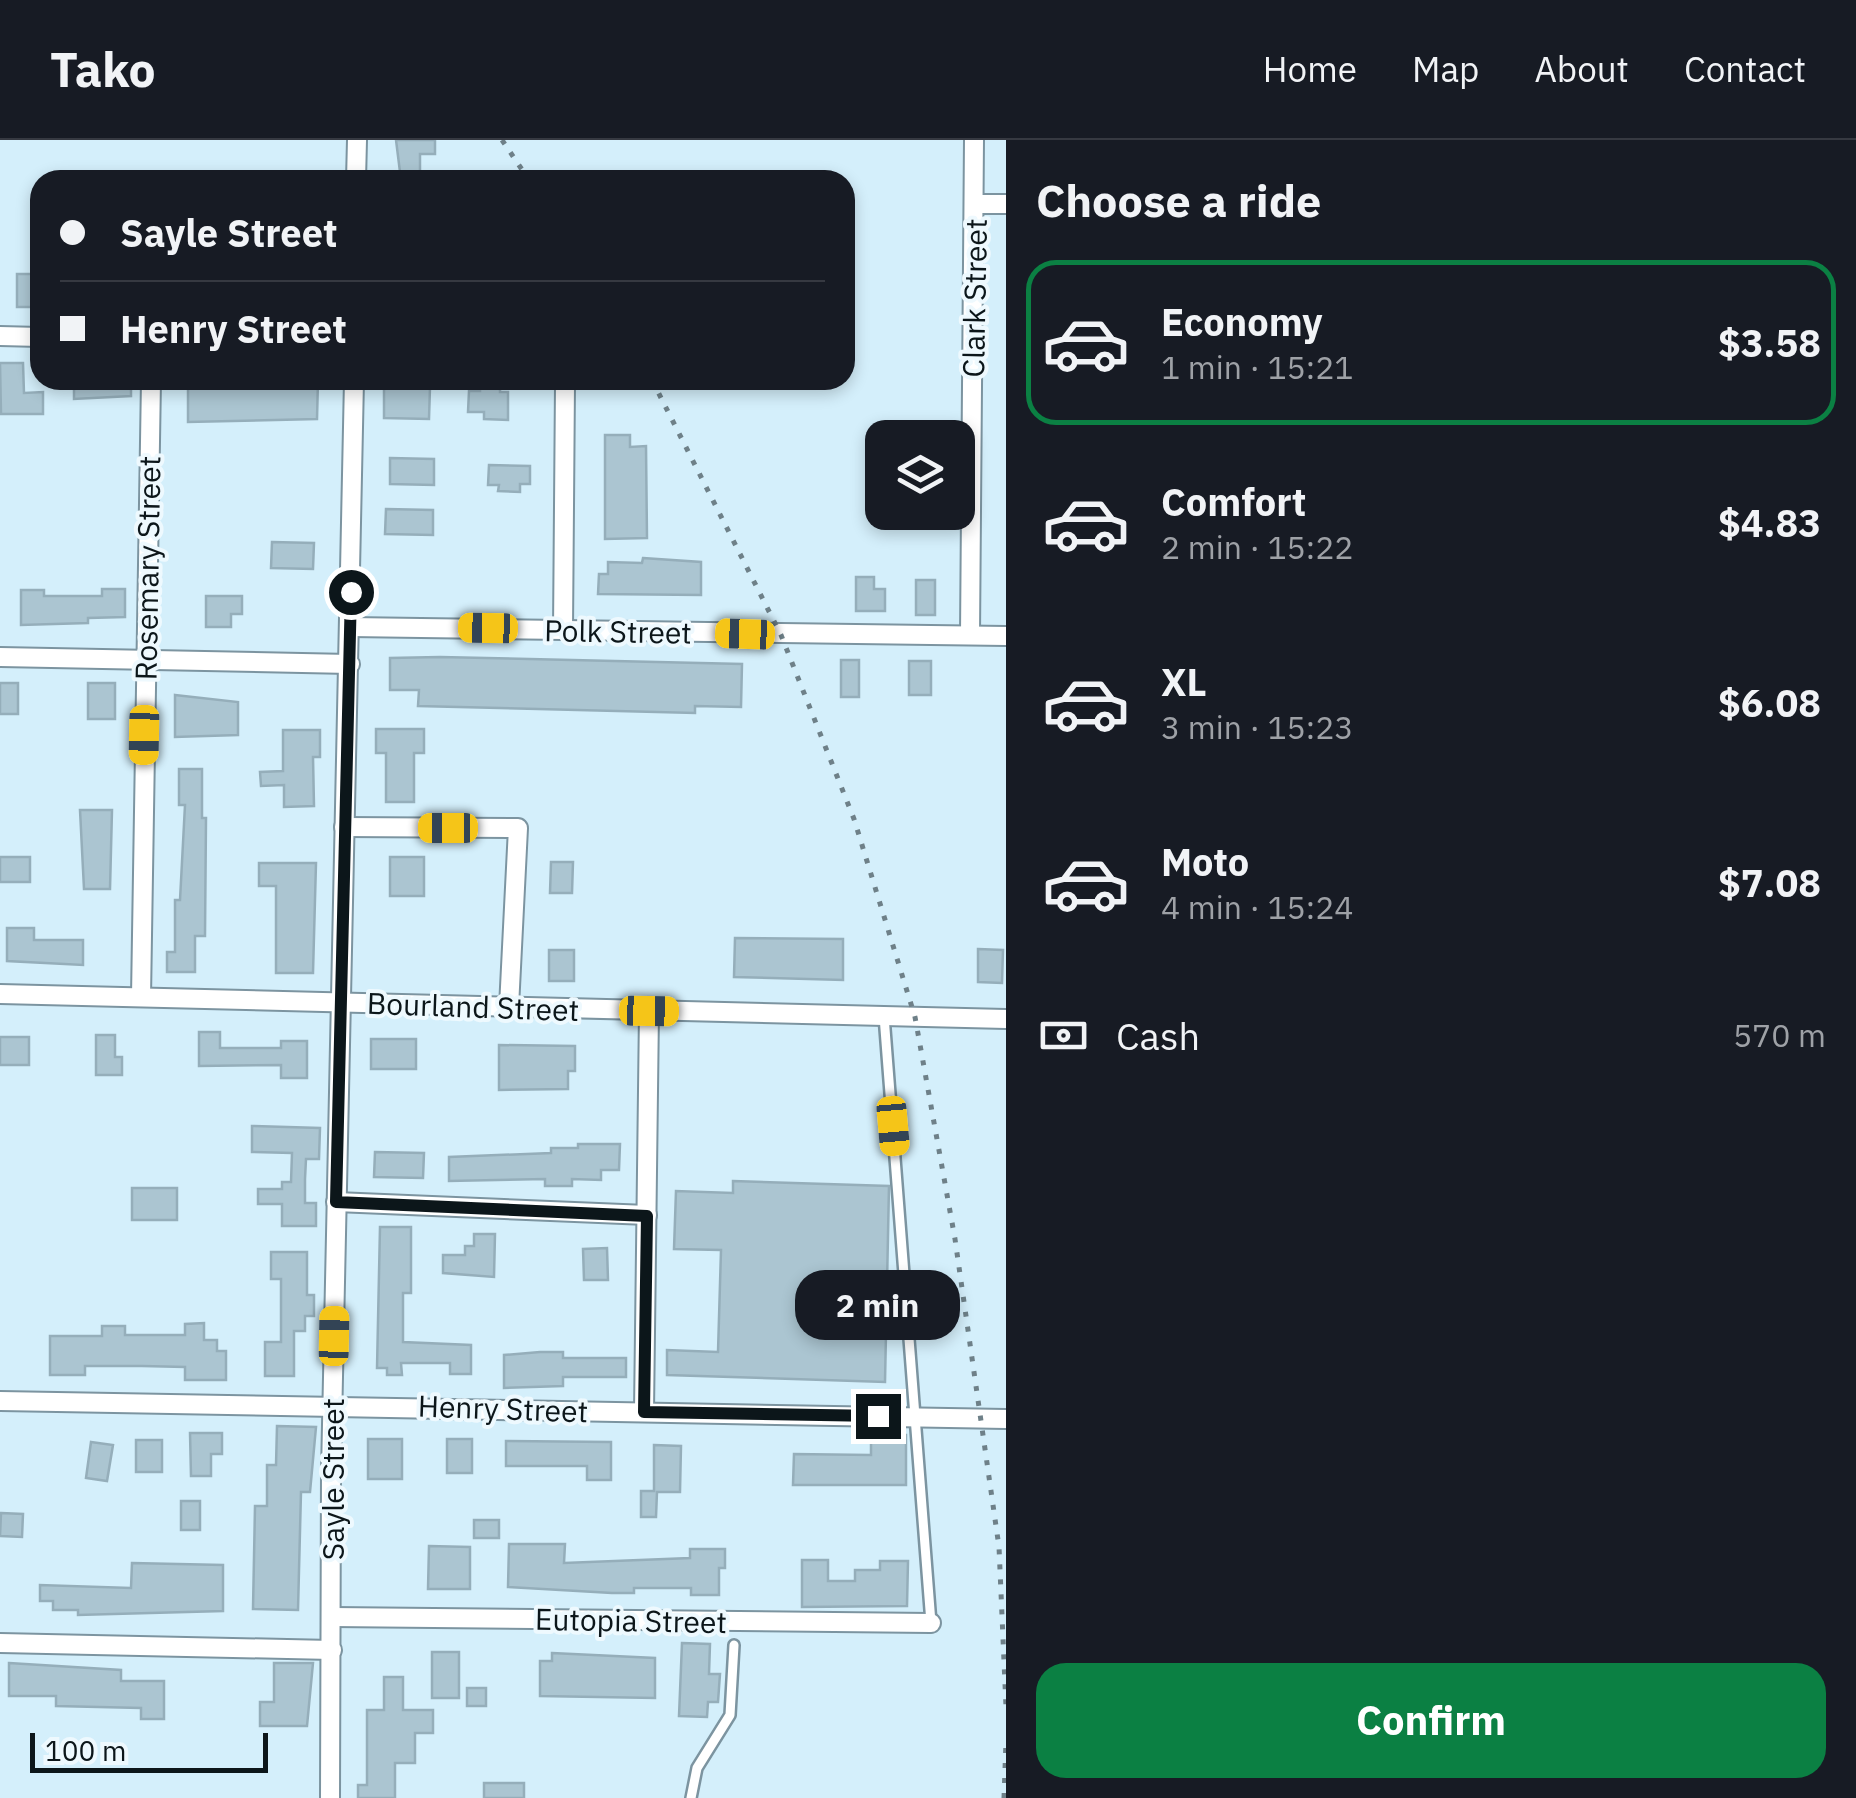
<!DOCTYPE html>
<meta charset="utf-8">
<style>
:root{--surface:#171b24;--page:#242831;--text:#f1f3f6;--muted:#9ea1a6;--line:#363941;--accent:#0b8043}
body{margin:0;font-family:"IBM Plex Sans",sans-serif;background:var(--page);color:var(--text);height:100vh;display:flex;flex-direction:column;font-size:38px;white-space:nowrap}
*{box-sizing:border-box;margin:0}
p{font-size:32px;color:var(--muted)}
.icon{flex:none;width:55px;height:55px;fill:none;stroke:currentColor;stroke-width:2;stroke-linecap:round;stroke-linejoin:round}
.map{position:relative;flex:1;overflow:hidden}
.details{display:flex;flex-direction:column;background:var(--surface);width:850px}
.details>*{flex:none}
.hud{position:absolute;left:30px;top:30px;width:825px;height:220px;border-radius:30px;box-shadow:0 5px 15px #0003;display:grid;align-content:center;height:220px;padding:0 30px;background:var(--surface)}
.tools{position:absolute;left:865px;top:280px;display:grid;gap:20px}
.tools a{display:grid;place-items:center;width:110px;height:110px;border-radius:20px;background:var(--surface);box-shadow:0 5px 15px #0003;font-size:50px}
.scale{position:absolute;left:30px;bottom:25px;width:238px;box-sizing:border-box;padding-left:10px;border:5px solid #0c161a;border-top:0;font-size:28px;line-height:35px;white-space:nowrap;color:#0c161a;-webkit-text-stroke:8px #eef9fe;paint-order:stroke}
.end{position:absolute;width:45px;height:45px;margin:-22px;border:12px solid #0c161a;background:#fff;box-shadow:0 0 0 5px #fff}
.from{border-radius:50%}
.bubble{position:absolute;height:70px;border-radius:30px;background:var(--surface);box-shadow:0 5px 15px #0003;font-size:32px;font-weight:700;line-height:70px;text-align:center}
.car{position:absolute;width:30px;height:60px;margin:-30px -15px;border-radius:12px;box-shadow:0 0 8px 2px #0007;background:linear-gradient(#f5c518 24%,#345 0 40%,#f5c518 0 76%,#345 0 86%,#f5c518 0)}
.hud b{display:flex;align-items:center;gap:35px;height:95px;font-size:38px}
.hud b+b{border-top:2px solid var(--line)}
.hud i{width:25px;height:25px;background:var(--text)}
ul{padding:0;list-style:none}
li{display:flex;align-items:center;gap:30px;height:165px;margin:0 20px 15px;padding:0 10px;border:5px solid transparent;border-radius:30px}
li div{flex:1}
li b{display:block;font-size:38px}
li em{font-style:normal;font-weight:700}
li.selected{border-color:var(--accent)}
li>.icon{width:90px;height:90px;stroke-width:1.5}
h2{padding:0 30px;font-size:45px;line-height:120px}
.pay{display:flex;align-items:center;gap:25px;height:110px;padding:0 30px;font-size:38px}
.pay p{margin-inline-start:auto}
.button{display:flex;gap:20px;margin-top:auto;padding:20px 30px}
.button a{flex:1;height:115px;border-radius:30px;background:var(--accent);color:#fff;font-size:40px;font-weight:700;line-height:115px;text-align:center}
header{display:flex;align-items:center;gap:60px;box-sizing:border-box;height:140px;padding:0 50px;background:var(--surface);border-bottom:2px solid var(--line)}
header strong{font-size:48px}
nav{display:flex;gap:55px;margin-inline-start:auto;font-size:35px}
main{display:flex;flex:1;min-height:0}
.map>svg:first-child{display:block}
.building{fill:#abc5d1;stroke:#95aeba;stroke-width:2.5}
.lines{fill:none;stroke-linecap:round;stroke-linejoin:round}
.lane-casing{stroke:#7c94a0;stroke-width:14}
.street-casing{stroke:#7c94a0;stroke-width:22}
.lane{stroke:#fff;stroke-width:9}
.street{stroke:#fff;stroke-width:18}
.rail{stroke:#6e8088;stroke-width:5;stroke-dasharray:5 10;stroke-linecap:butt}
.route{stroke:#0c161a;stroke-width:12}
.labels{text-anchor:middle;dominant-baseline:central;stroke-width:8;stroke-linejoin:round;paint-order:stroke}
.street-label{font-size:30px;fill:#0c161a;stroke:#eef9fe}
</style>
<header>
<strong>Tako</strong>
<nav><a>Home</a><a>Map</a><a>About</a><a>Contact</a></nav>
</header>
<main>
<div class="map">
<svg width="1006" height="1658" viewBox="0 0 1006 1658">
<rect width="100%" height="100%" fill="#d4effb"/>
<!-- building -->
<g class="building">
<polygon points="396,0 435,0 435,14 420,14 420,40 401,40"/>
<rect x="17" y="134" width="23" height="33"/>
<polygon points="0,223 23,223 24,253 43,252 43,274 1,274"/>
<polygon points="74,240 131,240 131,256 74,259"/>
<polygon points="188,240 318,240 317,279 188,282"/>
<polygon points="480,240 500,240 500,252 508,252 508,280 484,279 484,272 468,272 469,251 480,251"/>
<polygon points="384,246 430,247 429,279 384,278"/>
<polygon points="605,295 630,295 630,307 646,306 647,398 605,399"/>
<polygon points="390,318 434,319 434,345 390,344"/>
<polygon points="489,325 530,326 530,344 520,344 520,352 498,351 499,345 488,345"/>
<polygon points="386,369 433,370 433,395 385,394"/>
<polygon points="272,402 314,403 313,429 271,428"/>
<polygon points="643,418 701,422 701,455 598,454 599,434 608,434 608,422 642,423"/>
<polygon points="856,437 874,437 874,449 885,449 885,471 856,471"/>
<rect x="916" y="440" width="19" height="35"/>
<polygon points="102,449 125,449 125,477 88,478 88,483 21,485 21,450 44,450 44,456 102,456"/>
<polygon points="206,456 242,456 242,474 231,474 231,487 206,487"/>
<polygon points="440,517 742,524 741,567 695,566 695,573 418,566 419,550 390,550 390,518"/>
<rect x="841" y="520" width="18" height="37"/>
<rect x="909" y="521" width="22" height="34"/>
<rect x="0" y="543" width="18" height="31"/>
<rect x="88" y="543" width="27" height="36"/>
<polygon points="175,555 238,562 238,595 175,597"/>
<polygon points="376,589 424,589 424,613 414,613 414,662 386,662 386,613 376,613"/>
<polygon points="283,590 320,590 320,617 313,617 314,666 284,667 284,645 261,646 260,632 283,631"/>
<polygon points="179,629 202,629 202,678 206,678 205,796 195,796 195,832 167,832 167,812 175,812 175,760 180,760 185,665 179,665"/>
<polygon points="80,670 112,670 110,749 84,749"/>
<rect x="0" y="717" width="30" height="25"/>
<rect x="390" y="717" width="34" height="39"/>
<polygon points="551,722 573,722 572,753 550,753"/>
<polygon points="259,723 316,723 313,833 276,833 276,746 259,746"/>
<polygon points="7,788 34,788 34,800 83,800 83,825 7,821"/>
<polygon points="735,798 843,799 843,840 734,837"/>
<polygon points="978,809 1003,810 1002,843 978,842"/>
<rect x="549" y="810" width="25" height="31"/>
<polygon points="199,892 220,892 220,908 281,908 281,901 307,901 307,938 281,938 281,925 199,926"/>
<polygon points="96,895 115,895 115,917 122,917 122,935 96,935"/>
<rect x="0" y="897" width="29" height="28"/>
<rect x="371" y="899" width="45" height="30"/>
<polygon points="499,905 575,906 575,931 568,931 568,949 499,950"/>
<polygon points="252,986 320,988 319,1019 306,1019 305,1039 305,1063 316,1063 316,1086 282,1086 282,1064 258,1064 258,1049 282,1049 282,1042 291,1042 292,1013 252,1012"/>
<polygon points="578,1004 620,1004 619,1030 601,1030 601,1040 572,1039 572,1046 545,1046 545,1039 449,1041 449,1017 551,1013 551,1008 578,1008"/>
<polygon points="375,1012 424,1013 423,1038 374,1037"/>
<polygon points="733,1041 889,1046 885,1242 667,1235 667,1210 718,1212 721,1110 674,1109 676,1051 733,1053"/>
<rect x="132" y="1048" width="45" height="32"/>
<polygon points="380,1087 411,1087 411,1153 403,1153 403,1202 471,1205 471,1234 450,1234 450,1223 401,1223 402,1235 387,1235 387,1228 377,1228"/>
<polygon points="474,1094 495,1094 494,1137 443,1133 443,1115 465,1115 465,1106 474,1106"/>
<polygon points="607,1108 608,1140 584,1140 583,1109"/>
<polygon points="271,1112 307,1112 307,1155 314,1155 314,1176 305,1176 305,1191 294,1191 294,1236 265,1236 265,1202 281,1202 281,1139 271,1139"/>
<polygon points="204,1183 204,1200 217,1200 217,1211 226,1211 226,1240 185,1240 185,1227 142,1226 85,1226 85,1235 50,1235 50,1196 102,1196 102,1186 125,1186 125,1195 185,1195 185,1184"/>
<polygon points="540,1212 563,1212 563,1218 626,1218 626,1237 563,1237 563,1246 504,1248 504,1215"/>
<polygon points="277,1286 316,1287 310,1352 301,1352 298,1470 253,1469 255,1366 267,1366 267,1325 276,1325"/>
<polygon points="190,1293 222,1293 222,1314 211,1314 211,1336 191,1336"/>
<polygon points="871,1295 906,1295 906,1345 793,1345 794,1314 871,1315"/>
<rect x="368" y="1299" width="34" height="40"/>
<rect x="447" y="1299" width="25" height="34"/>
<rect x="136" y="1300" width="26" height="32"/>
<polygon points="506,1301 611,1302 611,1340 587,1340 587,1326 506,1326"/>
<polygon points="91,1302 113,1305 107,1341 86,1338"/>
<polygon points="654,1305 681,1306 680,1352 657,1352 656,1377 641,1377 641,1351 654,1351"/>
<rect x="181" y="1361" width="19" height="29"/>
<polygon points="1,1373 23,1374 22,1397 0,1396"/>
<rect x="474" y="1380" width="25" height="18"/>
<polygon points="509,1404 565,1404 564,1423 690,1418 690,1409 725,1409 725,1428 719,1428 719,1455 691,1455 691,1448 634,1448 634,1453 612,1453 508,1447"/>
<polygon points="429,1406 470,1407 470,1449 428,1449"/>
<polygon points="802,1420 828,1420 828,1441 855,1441 855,1430 880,1430 880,1421 908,1421 907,1466 802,1467"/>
<polygon points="132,1423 223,1425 223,1471 78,1475 78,1470 53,1470 53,1461 40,1461 40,1445 131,1448"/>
<polygon points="682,1503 710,1504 709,1534 720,1534 718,1562 708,1562 707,1577 679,1576"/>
<rect x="432" y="1512" width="27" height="46"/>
<polygon points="552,1513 655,1518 655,1558 540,1556 540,1521 552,1521"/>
<polygon points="9,1523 121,1530 121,1541 164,1541 164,1579 141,1579 141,1568 56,1566 56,1556 9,1556"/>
<polygon points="274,1523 313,1523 307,1586 260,1586 260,1562 274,1562"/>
<polygon points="384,1537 403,1537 403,1570 433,1570 433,1593 415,1593 415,1623 395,1623 395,1658 358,1658 358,1645 367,1645 367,1570 384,1570"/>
<rect x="467" y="1548" width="19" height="18"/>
<rect x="484" y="1643" width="40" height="15"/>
</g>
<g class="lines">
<!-- lane casing -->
<g class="lane-casing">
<g id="lane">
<polyline points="884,876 931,1483"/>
<polyline points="691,1658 697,1628 730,1575 734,1505"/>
</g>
</g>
<!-- street casing -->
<g class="street-casing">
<g id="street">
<polyline points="356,40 357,0"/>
<polyline points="974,64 1006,64"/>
<polyline points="0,196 40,197"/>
<polyline points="350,487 1006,496"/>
<polyline points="563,490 565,243"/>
<polyline points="970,495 974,0"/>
<polyline points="0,517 350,524"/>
<polyline points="344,687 518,688 509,867"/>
<polyline points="0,854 1006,879"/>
<polyline points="141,857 151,240"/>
<polyline points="336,1062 647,1075"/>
<polyline points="0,1261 1006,1279"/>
<polyline points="644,1272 649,871"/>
<polyline points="332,1477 931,1483"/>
<polyline points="0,1503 332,1510"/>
<polyline points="330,1658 331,1332 354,240"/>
</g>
</g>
<!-- lane -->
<use href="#lane" class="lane"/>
<!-- street -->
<use href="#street" class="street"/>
<!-- rail -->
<g class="rail">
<polyline points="502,0 529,40"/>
<polyline points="652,240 781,495 854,679 915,877 955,1099 999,1407 1006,1567"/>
<polyline points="1004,1658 1006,1601"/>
</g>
</g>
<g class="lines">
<!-- route -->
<polyline class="route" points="351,452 336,1062 647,1076 644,1272 878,1276"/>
</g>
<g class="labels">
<!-- street labels -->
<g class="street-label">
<text transform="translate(974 158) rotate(-89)">Clark Street</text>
<text transform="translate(147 428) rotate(-89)">Rosemary Street</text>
<text transform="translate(618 491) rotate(1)">Polk Street</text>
<text transform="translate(473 866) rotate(2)">Bourland Street</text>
<text transform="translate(503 1268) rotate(2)">Henry Street</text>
<text transform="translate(332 1339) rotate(-90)">Sayle Street</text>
<text transform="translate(631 1480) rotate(1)">Eutopia Street</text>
</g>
</g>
</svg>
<div class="tools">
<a><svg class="icon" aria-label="layers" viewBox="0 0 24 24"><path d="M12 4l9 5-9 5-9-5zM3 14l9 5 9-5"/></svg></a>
</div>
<div class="scale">100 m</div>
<i class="end from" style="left:351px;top:452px"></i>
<i class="end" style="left:878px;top:1276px"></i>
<div class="bubble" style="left:795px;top:1130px;width:165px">2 min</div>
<i class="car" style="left:488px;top:488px;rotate:271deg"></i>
<i class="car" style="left:745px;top:494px;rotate:272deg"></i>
<i class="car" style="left:144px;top:595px;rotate:181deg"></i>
<i class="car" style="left:448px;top:688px;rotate:270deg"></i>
<i class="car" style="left:649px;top:871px;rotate:91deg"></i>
<i class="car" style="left:893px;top:986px;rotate:175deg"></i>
<i class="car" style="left:334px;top:1196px;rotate:1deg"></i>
<div class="hud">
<b><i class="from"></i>Sayle Street</b>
<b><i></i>Henry Street</b>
</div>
</div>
<section class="details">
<h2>Choose a ride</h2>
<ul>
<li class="selected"><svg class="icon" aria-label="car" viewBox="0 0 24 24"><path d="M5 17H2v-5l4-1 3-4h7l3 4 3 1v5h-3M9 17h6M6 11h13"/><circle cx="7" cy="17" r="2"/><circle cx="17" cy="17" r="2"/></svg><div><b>Economy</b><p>1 min · 15:21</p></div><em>$3.58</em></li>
<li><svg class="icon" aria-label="car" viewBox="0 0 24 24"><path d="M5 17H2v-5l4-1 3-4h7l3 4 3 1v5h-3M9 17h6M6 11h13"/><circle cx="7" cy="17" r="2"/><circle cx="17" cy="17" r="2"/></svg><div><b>Comfort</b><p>2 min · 15:22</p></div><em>$4.83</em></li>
<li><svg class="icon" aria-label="car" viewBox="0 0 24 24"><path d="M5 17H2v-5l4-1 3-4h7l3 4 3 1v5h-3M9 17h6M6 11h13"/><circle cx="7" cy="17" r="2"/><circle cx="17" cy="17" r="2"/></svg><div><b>XL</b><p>3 min · 15:23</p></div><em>$6.08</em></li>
<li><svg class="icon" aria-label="car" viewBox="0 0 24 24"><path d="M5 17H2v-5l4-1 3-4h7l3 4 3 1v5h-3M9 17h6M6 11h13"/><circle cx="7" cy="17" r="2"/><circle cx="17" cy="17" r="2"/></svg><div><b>Moto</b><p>4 min · 15:24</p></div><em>$7.08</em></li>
</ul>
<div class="pay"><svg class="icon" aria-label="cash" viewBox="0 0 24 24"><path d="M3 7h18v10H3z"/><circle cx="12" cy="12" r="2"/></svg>Cash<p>570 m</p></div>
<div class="button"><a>Confirm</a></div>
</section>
</main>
